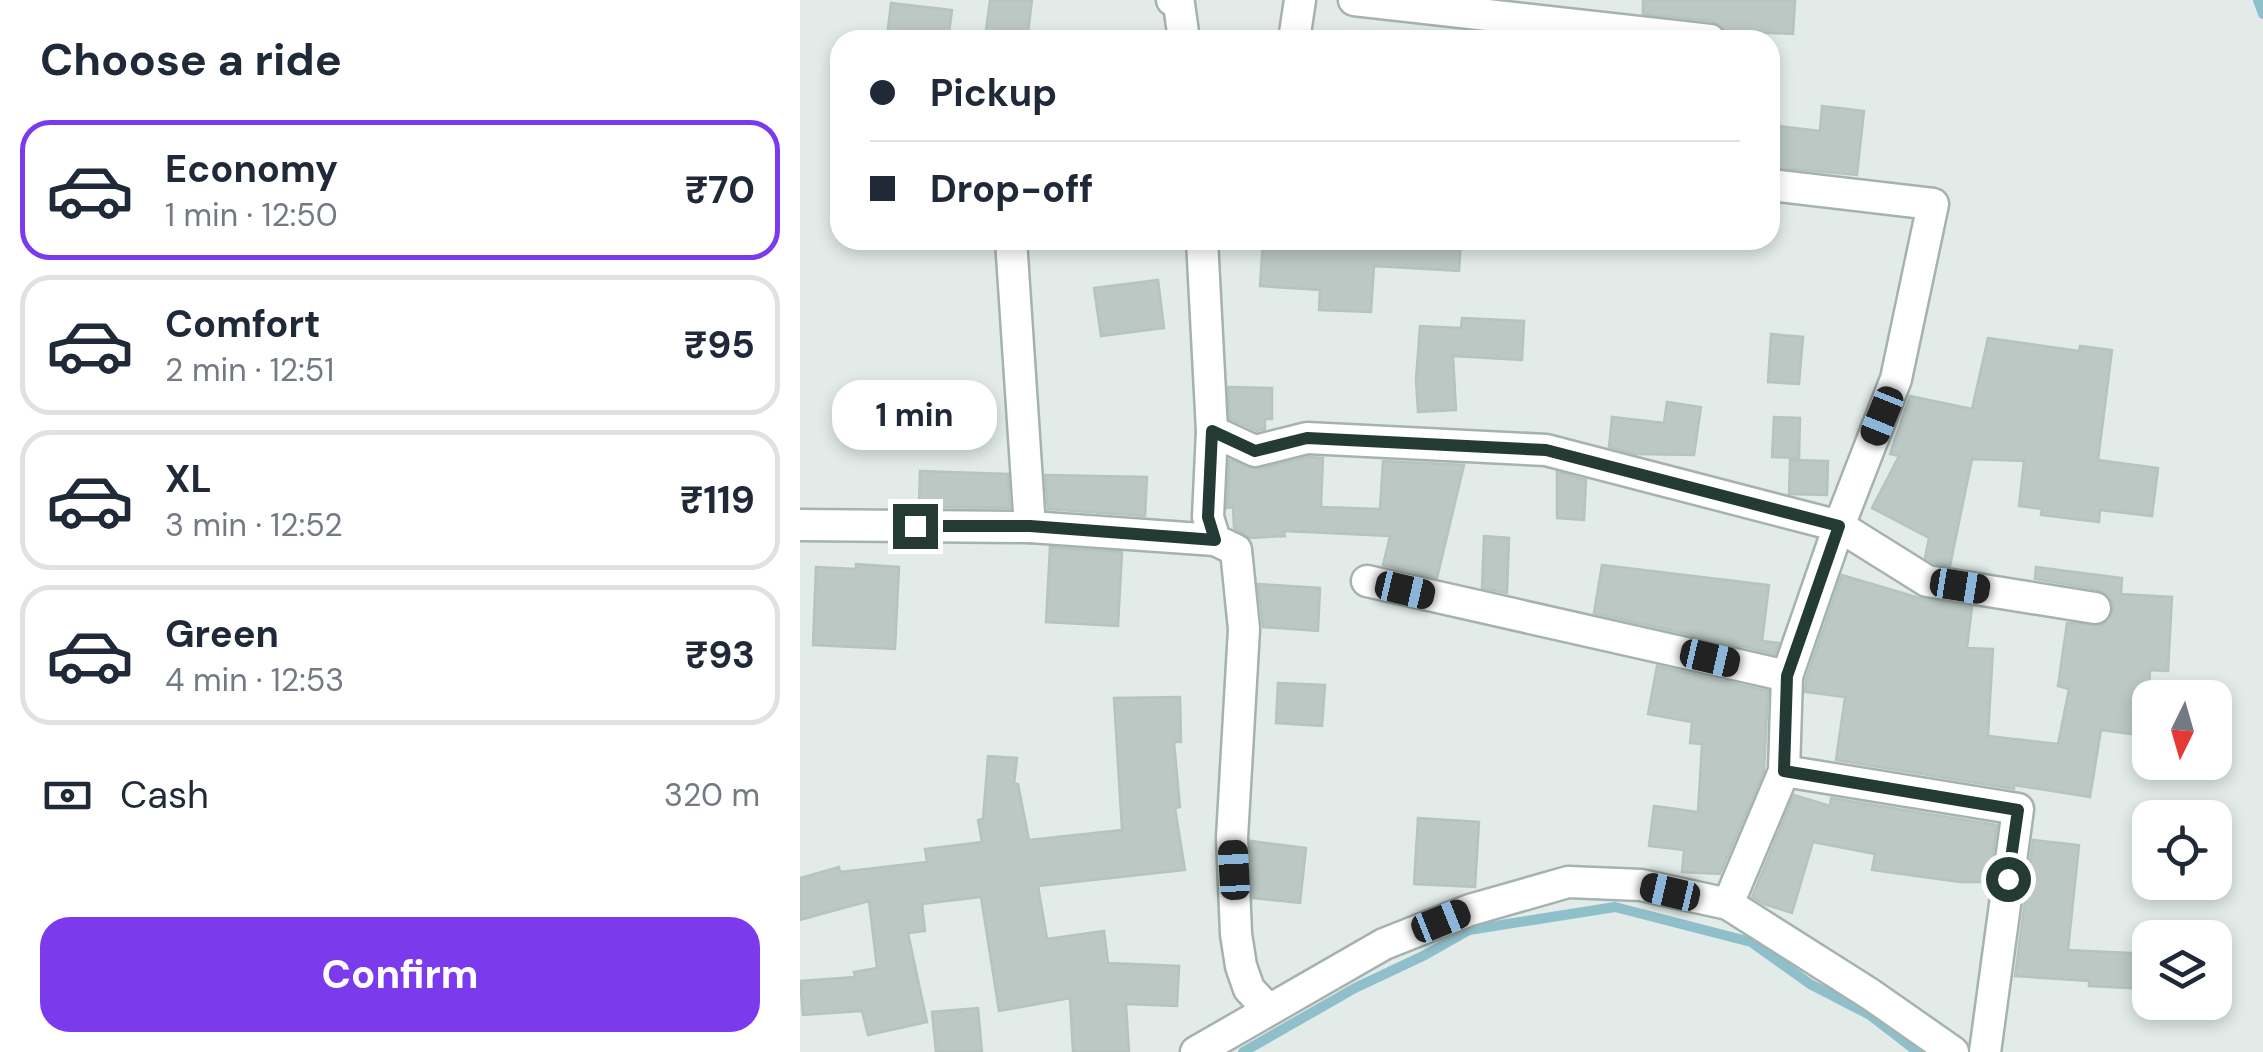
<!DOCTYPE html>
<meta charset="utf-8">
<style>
:root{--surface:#fff;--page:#f6f6f7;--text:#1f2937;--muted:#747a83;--line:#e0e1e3;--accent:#7c3aed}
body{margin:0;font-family:"DM Sans",sans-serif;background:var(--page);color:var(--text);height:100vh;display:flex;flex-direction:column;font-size:38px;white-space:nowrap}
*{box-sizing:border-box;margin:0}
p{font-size:32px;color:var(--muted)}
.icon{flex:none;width:55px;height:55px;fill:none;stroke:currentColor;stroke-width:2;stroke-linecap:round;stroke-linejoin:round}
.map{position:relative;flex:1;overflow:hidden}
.panel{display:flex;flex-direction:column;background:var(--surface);width:800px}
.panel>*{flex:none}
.guide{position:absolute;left:30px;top:30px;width:950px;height:220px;border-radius:30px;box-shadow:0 5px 15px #0003;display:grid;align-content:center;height:220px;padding:0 40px;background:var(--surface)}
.needle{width:65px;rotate:185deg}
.fabs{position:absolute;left:1332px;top:680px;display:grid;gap:20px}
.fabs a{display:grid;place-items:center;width:100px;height:100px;border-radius:20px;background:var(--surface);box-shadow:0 5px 15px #0003;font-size:50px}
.end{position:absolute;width:45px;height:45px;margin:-22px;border:12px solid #243a35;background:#fff;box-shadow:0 0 0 5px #fff}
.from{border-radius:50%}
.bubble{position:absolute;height:70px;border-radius:30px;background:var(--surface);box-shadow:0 5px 15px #0003;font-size:32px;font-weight:700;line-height:70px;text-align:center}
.car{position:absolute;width:30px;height:60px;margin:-30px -15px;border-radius:12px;box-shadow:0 0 8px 2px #0007;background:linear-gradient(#222 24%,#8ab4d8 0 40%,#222 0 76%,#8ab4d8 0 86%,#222 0)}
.guide b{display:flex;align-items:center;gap:35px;height:95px;font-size:38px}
.guide b+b{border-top:2px solid var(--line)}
.guide i{width:25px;height:25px;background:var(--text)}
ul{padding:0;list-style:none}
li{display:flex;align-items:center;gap:30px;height:140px;margin:0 20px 15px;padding:0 20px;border:5px solid var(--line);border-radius:30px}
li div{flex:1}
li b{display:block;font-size:38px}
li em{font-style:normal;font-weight:700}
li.active{border-color:var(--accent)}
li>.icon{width:90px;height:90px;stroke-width:1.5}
h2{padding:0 40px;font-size:45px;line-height:120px}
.pay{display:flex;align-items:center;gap:25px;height:110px;padding:0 40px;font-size:38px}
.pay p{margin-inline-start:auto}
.button{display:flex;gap:20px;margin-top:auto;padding:20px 40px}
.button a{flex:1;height:115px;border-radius:30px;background:var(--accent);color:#fff;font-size:40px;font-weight:700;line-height:115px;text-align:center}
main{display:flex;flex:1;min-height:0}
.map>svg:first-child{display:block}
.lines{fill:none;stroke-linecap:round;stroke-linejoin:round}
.stream{stroke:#8fbfcb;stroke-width:10}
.building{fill:#bbc8c3;stroke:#b5c4be;stroke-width:2.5}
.minor-casing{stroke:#a5b2ae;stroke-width:35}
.minor{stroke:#fff;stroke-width:30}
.route{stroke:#243a35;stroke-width:12}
</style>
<main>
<section class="panel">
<h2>Choose a ride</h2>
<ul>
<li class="active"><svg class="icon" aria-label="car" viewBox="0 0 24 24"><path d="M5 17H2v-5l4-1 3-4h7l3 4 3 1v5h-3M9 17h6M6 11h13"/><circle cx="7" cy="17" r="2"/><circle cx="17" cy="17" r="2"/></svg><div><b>Economy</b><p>1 min · 12:50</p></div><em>₹70</em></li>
<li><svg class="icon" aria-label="car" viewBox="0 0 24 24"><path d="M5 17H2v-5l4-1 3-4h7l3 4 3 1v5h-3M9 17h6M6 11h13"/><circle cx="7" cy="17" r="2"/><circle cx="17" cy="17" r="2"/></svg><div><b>Comfort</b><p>2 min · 12:51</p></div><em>₹95</em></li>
<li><svg class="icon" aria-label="car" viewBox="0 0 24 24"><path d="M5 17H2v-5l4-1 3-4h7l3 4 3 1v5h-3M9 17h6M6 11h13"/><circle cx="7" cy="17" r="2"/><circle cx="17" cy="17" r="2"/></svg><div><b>XL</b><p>3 min · 12:52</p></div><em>₹119</em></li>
<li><svg class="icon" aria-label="car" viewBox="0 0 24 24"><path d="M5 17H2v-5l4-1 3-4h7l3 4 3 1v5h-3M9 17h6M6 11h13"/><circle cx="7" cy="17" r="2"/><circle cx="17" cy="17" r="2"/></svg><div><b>Green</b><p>4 min · 12:53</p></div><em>₹93</em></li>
</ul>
<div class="pay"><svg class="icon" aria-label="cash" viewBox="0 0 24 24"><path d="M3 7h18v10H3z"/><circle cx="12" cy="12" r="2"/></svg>Cash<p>320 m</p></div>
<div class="button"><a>Confirm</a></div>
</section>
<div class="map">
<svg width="1463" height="1052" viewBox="0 0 1463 1052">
<rect width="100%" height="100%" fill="#e2ebe7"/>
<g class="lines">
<!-- stream -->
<g class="stream">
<polyline points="1458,0 1463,14"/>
<polyline points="443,1052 555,988 625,955 669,930 815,907 951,942 1010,984 1070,1015 1118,1052"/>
</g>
</g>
<!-- building -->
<g class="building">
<polygon points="190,0 232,0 227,40 185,38"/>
<polygon points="843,0 995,0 993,34 926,31 912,21 843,14"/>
<polygon points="91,3 152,10 148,40 87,37"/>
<polygon points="1022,106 1064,111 1057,175 970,167 970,125 1020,131"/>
<polygon points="463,240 661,240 659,271 574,266 571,312 519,310 520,290 460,286"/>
<polygon points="358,280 364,328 301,336 294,288"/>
<polygon points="662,318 724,321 722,360 653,356 656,410 618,412 616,380 620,326 661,328"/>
<polygon points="971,334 1003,337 999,384 968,382"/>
<polygon points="1188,338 1279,351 1280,346 1312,350 1298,460 1358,468 1352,516 1300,510 1299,522 1241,515 1242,509 1219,506 1224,461 1172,459 1150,566 1134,563 1125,558 1129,538 1072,508 1099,456 1090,454 1110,396 1172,409"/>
<polygon points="428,387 472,388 472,419 465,419 465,429 457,431 430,419"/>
<polygon points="867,402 901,407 894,455 835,454 809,447 812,417 864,423"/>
<polygon points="974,417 1000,418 999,458 972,457"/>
<polygon points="508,457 523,458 521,507 580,509 583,461 664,465 637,578 583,565 590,536 484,531 485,536 450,538 434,528 433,507 427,508 429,460 458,469"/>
<polygon points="990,460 1028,461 1027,495 989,494"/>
<polygon points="120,471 208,474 210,508 119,507"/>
<polygon points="757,472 786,480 784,520 757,518"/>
<polygon points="245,475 347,477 345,516 248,509"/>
<polygon points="684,536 709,538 707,593 682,588"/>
<polygon points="250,547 322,552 318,626 246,622"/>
<polygon points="56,564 99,567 95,649 13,645 16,567 56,569"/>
<polygon points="802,565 969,585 962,641 979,643 975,654 794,613"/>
<polygon points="1236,567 1322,578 1321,594 1372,597 1368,671 1350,670 1347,736 1301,730 1290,797 1214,785 1214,789 1036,760 1045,697 1005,692 1006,679 1042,575 1123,599 1172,607 1167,648 1193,649 1188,736 1258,744 1269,689 1258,686 1267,623 1303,625 1313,612 1313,602 1299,590 1235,579"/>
<polygon points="458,584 520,588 518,631 463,627"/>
<polygon points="857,666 968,691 964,771 920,874 882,872 884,850 849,846 854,806 898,812 902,744 890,743 892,722 848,714"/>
<polygon points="478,683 525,685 522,726 476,723"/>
<polygon points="380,697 381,742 374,742 380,807 375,808 385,870 238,886 247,939 304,931 308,963 379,966 377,1006 326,1004 329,1052 273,1052 270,998 199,1011 181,897 122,904 125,931 108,933 127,1022 68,1035 62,1011 3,1015 0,981 55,977 54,972 77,968 69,901 0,920 0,878 39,867 40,872 127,862 125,849 182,842 178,820 183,819 188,756 217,758 214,784 218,784 229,840 322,830 314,698"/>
<polygon points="994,795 1030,806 1031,798 1197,825 1189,882 1160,882 1072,870 1075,854 1013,842 992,913 964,904 952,897"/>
<polygon points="618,818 679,822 675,887 614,884"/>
<polygon points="1233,840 1279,845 1268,950 1350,954 1350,989 1289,986 1289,981 1215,976"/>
<polygon points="451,841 506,848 500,903 453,898"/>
<polygon points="178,1008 182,1052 136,1052 132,1012"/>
</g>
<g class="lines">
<!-- minor casing -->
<g class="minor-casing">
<g id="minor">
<polyline points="372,0 379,4 384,40"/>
<polyline points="554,0 910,40"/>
<polyline points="494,40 500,0"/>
<polyline points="211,240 230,527"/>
<polyline points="402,240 412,431 408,517 415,540 436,550 444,629 432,838 436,934 441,966 449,989 468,1009"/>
<polyline points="412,431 455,451 507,438 746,450 1039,526 1127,581 1295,608"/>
<polyline points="0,525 230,527 415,540"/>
<polyline points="567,581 987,676"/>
<polyline points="984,771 1218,809 1185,1052"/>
<polyline points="928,904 984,771 987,676 1039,526 1096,379 1133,204 970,185"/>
<polyline points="396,1052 584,944 670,910 768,882 841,885 928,904 1070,994 1153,1052"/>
</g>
</g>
<!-- minor -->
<use href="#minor" class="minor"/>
</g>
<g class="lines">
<!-- route -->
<polyline class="route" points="115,526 230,526 415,540 408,517 412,431 455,451 507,438 746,450 1039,526 987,676 984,771 1218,810 1208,879"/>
</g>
</svg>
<div class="fabs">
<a><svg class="needle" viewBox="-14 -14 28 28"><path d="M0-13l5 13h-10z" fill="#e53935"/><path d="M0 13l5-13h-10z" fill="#747a83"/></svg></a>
<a><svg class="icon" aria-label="locate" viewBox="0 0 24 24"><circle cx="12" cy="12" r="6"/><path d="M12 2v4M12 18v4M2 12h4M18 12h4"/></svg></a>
<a><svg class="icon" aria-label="layers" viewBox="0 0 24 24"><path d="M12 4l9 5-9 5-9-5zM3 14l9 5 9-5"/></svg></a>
</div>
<i class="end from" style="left:1208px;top:879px"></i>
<i class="end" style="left:115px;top:526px"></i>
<div class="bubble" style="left:32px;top:380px;width:165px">1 min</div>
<i class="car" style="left:1082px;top:416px;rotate:202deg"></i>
<i class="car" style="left:1160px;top:586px;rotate:99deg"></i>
<i class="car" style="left:605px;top:590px;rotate:103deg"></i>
<i class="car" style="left:910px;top:658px;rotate:103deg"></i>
<i class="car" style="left:434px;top:870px;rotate:357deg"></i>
<i class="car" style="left:870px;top:892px;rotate:283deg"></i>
<i class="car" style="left:641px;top:921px;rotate:68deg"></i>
<div class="guide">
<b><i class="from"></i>Pickup</b>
<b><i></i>Drop-off</b>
</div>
</div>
</main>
